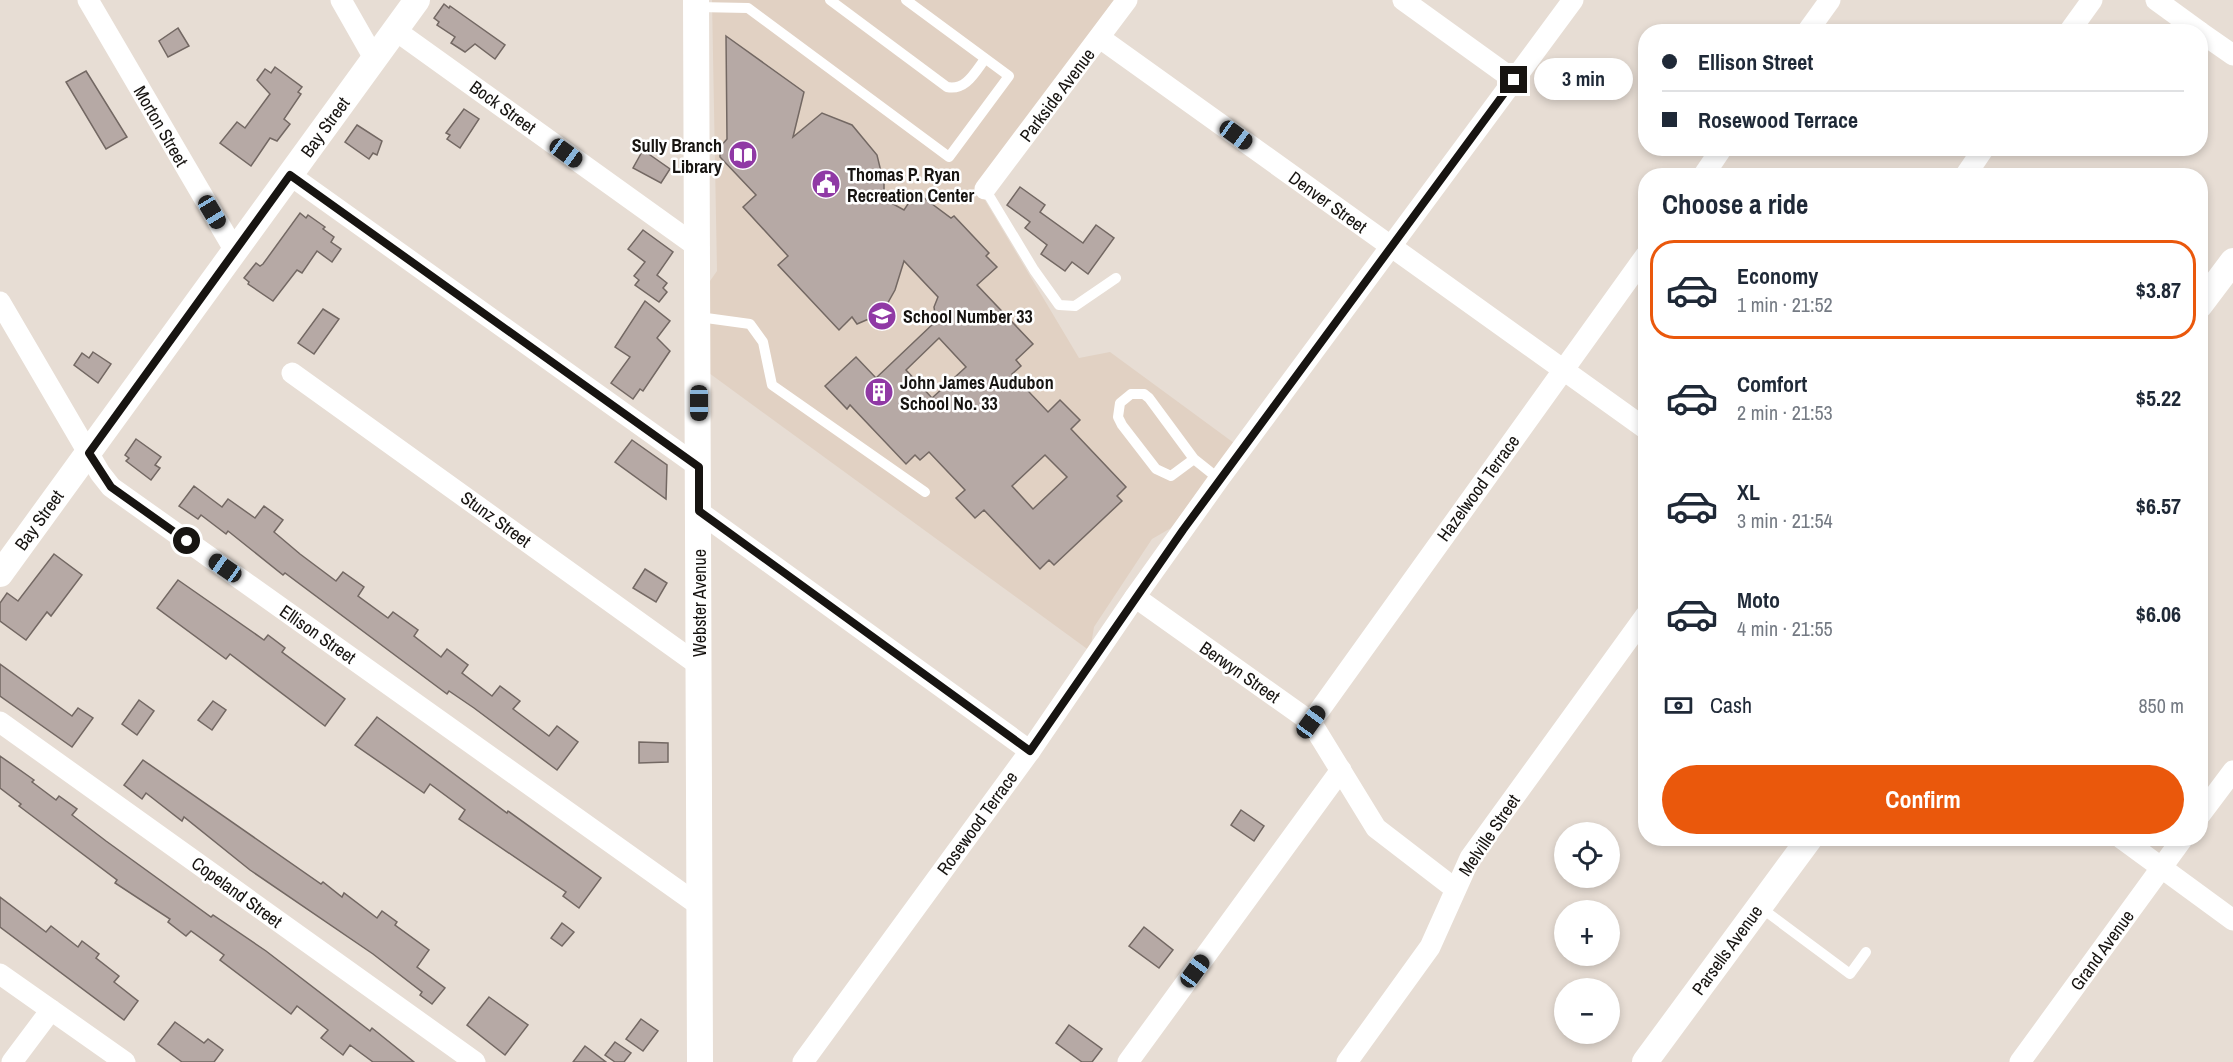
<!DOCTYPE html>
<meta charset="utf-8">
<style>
:root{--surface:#fff;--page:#f6f6f7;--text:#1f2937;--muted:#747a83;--line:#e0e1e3;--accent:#ea580c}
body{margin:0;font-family:"Archivo Narrow",sans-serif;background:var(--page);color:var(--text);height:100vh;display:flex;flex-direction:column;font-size:22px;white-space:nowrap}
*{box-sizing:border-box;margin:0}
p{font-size:20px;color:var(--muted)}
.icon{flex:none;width:33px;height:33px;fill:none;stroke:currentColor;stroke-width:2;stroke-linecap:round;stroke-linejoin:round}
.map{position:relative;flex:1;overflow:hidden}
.side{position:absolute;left:1638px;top:168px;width:570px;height:678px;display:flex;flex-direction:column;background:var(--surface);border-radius:24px;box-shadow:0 3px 9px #0003}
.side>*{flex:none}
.banner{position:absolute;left:1638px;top:24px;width:570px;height:132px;border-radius:24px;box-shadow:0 3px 9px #0003;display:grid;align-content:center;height:132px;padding:0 24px;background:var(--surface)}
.tools{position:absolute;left:1554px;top:822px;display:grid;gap:12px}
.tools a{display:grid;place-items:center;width:66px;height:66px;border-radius:50%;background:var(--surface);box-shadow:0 3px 9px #0003;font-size:30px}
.end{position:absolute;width:27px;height:27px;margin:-14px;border:8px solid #171411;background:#fff;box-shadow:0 0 0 3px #fff}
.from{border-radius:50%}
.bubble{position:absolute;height:42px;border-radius:21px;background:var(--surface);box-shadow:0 3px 9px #0003;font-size:20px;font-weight:800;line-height:42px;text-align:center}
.car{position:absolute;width:18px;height:36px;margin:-18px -9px;border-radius:8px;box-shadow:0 0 4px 2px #0007;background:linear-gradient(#222 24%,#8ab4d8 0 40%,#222 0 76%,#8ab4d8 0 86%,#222 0)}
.banner b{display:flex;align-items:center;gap:21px;height:57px;font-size:22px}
.banner b+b{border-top:2px solid var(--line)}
.banner i{width:15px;height:15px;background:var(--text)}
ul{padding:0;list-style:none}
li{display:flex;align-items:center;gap:18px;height:99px;margin:0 12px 9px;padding:0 12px;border:3px solid transparent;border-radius:24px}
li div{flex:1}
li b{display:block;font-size:22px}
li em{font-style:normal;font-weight:800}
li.selected{border-color:var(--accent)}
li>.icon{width:54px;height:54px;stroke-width:1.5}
h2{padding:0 24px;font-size:27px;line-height:72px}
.pay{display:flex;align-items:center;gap:15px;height:66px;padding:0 24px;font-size:22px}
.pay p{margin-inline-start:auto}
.button{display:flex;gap:12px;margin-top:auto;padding:12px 24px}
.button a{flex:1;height:69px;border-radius:36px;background:var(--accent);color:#fff;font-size:24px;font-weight:800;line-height:69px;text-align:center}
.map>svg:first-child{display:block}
.built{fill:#e1d1c3}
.building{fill:#b6a9a5;stroke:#736863;stroke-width:1.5;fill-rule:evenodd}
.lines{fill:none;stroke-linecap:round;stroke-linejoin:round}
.service{stroke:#fff;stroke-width:10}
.minor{stroke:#fff;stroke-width:21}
.tertiary{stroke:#fff;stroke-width:26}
.route{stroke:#171411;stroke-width:8}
.labels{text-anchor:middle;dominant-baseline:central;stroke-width:5;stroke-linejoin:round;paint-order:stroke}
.street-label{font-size:18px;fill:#171411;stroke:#fff}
.poi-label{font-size:18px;font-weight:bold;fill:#171411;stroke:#fff;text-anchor:start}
</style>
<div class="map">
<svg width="2233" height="1062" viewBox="0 0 2233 1062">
<rect width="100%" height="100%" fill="#e7ddd4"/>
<!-- built -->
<polygon class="built" points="712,0 1114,0 977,187 1079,358 1110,352 1234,443 1171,528 1152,539 1094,627 1090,651 709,373 710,281 717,271"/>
<!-- building -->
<g class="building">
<polygon points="444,4 449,8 450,6 505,45 495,59 475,44 465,52 451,43 455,37 437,25 439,22 434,18"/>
<polygon points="178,28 189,46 168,57 159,41"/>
<path d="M726 36 804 92 793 137 822 113 852 125 877 155 884 184V199L904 210 916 192 951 218 954 216 989 253 986 256 997 267 977 285 1033 344 1016 360 1021 366 1012 374 1048 412 1060 400 1080 420 1071 429 1126 487 1117 496 1122 501 1054 565 1049 560 1040 569 984 510 975 518 956 498 965 490 929 452 920 460 915 455 906 464 850 405 847 409 825 386 856 357 876 378 936 321 934 307 938 297 904 261 895 290 886 306 871 318 857 324 852 317 839 330 778 265 788 256 743 207 756 195 720 157V147L727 139ZM939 338 966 367 932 398 906 370ZM1045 455 1067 477 1033 509 1012 486Z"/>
<polygon points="275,67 302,87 298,92 301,94 284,119 290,124 277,141 270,138 251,166 220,143 237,122 245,128 270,94 257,80 265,69 271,73"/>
<polygon points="86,71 127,137 106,149 66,82"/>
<polygon points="464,109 479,119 460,148 447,139 450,135 446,133"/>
<polygon points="357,125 382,141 377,155 373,153 369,159 345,142"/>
<polygon points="643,150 670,169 661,183 633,168"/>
<polygon points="1020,187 1045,205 1040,212 1083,243 1096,225 1114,238 1088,274 1072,262 1065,271 1041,254 1047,245 1025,228 1030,222 1007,205"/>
<polygon points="300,213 306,218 308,215 325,227 323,229 334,237 331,242 341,249 332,262 317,251 302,273 297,270 273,301 248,284 249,282 244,278 256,263 260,266 263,264"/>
<polygon points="643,230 673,252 657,275 667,283 663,288 667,292 659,302 635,285 639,280 634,276 645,262 628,249"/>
<polygon points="645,301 670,321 657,338 670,351 643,391 640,389 633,399 611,383 630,357 615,347"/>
<polygon points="323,309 339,319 314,354 298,343"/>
<polygon points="93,352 111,364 98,383 74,365 82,353 89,358"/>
<polygon points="136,439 161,457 155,465 160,468 151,480 126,461 129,458 125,455"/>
<polygon points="632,440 667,465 666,499 615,462"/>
<polygon points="194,486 222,507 228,499 255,518 264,506 283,520 274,532 300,554 336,581 343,572 364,587 358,596 388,618 393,612 418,630 414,636 441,657 447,649 468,665 462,673 492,696 500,686 520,701 513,709 549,736 557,726 578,742 557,770 474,708 449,691 447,694 285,573 283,575 228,531 226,534 201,515 198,519 179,506"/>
<polygon points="54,554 82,575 51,616 47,612 26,640 0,621 0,603 7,593 18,601"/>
<polygon points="645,569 667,583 656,602 633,588"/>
<polygon points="178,580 264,640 268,635 285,648 282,652 345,699 325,726 230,654 226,659 157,608"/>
<polygon points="0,664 72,716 78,708 93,718 72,747 0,696"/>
<polygon points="139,700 154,711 137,735 122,724"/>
<polygon points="213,701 226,710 212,730 198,720"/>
<polygon points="377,717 507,813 508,811 601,878 579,908 563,896 566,892 459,819 465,810 430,784 424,793 355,745"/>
<polygon points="639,742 668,743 668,762 639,763"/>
<polygon points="0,756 34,780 32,782 56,800 59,796 77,809 72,815 106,841 211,917 213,915 266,951 370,1031 372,1028 414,1062 373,1062 350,1045 343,1055 321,1038 328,1030 297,1006 291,1014 220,960 224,955 191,931 186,936 168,922 170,919 115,883 117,880 19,806 21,804 0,788"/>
<polygon points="143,760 321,884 323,882 342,897 344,893 377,918 382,911 397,922 395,925 429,950 417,967 445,988 432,1004 420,995 422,992 373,954 250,870 184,817 182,821 146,793 142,799 124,785"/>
<polygon points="1241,810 1264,826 1254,841 1231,825"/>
<polygon points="0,897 46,932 51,926 78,947 82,941 99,954 96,958 119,976 114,982 138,1001 124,1020 0,927"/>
<polygon points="562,923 574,932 562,946 551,938"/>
<polygon points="1144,927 1173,950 1159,968 1129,946"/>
<polygon points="489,997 528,1025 505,1055 467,1025"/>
<polygon points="641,1019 658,1031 643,1051 626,1039"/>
<polygon points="175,1022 204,1043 208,1039 223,1050 214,1062 182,1062 158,1044"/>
<polygon points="1069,1025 1102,1049 1092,1062 1082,1062 1056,1043"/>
<polygon points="615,1042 631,1053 624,1062 615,1062 605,1055"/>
<polygon points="585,1046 606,1062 573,1062"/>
</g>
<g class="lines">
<!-- service -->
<g class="service">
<path d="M830 0 947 87C966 91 975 72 985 59"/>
<polyline points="697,7 748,8 949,157 1009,76 906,0"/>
<polyline points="985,189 1034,270 1059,305 1075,306 1116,278"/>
<polyline points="699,317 750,324 763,342 772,385 925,492"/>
<polyline points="1194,459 1171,476 1156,469 1122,425 1118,417 1120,403 1131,394 1144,394 1149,398 1194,459 1219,479"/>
<polyline points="1760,907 1850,974 1866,952"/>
</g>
<!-- minor -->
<g class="minor">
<polyline points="88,0 235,251"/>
<polyline points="341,0 374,58"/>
<polyline points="1403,0 1514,80"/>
<polyline points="2156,0 2200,32"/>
<polyline points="395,30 699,248"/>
<polyline points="1807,32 1830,0"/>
<polyline points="2069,32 2092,0"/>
<polyline points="2200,32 2233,55"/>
<polyline points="1100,38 1646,429"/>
<polyline points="290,175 699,467"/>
<polyline points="1703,176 1722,148"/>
<polyline points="1965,176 1984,148"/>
<polyline points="985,189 1127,0"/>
<polyline points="0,302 100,473 111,487 700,906"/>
<polyline points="292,373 700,666"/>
<polyline points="698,511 1030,751"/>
<polyline points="1135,597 1311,722 1376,828 1454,888"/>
<polyline points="0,722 475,1062"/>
<polyline points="1311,722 1646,255"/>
<polyline points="2200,815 2233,771"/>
<polyline points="2121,838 2233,920"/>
<polyline points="0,974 125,1062"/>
<polyline points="12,1062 51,1010"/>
<polyline points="803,1062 1030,751 1135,597 1219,479 1573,0"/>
<polyline points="1128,1062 1341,770"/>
<polyline points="1347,1062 1430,947 1470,858 1646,615"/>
<polyline points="2020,1062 2183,838"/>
</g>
<!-- tertiary -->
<g class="tertiary">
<polyline points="696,0 700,1062"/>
<polyline points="2200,305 2233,261"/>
<polyline points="0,574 417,0"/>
<polyline points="1645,1062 1810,838"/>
</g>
</g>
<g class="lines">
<!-- route -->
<polyline class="route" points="187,541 111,487 89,453 290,175 699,467 699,511 1030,751 1183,530 1514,80"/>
</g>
<!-- icons -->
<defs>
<g id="library-disc" transform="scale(1.5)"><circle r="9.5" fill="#9039a5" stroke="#fff"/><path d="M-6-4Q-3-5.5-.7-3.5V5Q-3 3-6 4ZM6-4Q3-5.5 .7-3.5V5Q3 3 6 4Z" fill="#fff"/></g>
<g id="civic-disc" transform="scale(1.5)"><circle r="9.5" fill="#9039a5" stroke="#fff"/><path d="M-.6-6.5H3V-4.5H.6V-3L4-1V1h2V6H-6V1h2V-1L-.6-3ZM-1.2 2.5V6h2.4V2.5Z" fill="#fff"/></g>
<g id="school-disc" transform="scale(1.5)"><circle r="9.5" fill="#9039a5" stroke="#fff"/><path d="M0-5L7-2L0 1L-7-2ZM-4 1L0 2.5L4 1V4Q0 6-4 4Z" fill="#fff"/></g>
<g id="building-disc" transform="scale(1.5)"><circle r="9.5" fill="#9039a5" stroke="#fff"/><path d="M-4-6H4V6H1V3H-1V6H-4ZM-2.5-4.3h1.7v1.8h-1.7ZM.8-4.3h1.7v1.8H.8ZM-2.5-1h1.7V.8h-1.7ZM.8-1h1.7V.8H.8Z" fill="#fff"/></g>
</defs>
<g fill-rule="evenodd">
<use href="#library-disc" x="743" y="155"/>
<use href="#civic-disc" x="826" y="184"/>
<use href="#school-disc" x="882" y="316"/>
<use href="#building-disc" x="879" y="392"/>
</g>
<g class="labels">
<!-- street labels -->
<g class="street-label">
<text transform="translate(1057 95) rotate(-53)">Parkside Avenue</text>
<text transform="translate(503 107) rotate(36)">Bock Street</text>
<text transform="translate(161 126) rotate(60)">Morton Street</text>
<text transform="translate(325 127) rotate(-54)">Bay Street</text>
<text transform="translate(1328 202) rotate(36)">Denver Street</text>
<text transform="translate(1478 488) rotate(-54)">Hazelwood Terrace</text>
<text transform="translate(496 519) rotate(36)">Stunz Street</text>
<text transform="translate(39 520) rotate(-54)">Bay Street</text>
<text transform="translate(699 603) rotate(-90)">Webster Avenue</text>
<text transform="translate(318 634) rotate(35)">Ellison Street</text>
<text transform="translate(1240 672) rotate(35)">Berwyn Street</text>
<text transform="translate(977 823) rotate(-54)">Rosewood Terrace</text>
<text transform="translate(1489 835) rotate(-56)">Melville Street</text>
<text transform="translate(237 892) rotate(36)">Copeland Street</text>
<text transform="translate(1727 950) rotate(-54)">Parsells Avenue</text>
<text transform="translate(2102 950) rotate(-54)">Grand Avenue</text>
</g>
<!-- poi labels -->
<g class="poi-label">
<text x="722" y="145" text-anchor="end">Sully Branch<tspan x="722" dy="21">Library</tspan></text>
<text x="847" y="174">Thomas P. Ryan<tspan x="847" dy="21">Recreation Center</tspan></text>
<text x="903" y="316">School Number 33</text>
<text x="900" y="382">John James Audubon<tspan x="900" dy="21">School No. 33</tspan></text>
</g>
</g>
</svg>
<div class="tools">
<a><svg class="icon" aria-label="locate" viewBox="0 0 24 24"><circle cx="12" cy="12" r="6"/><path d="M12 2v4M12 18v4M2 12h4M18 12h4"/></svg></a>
<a>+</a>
<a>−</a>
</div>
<i class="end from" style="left:187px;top:541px"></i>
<i class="end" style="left:1514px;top:80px"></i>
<div class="bubble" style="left:1534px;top:58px;width:99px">3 min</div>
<i class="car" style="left:1236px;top:135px;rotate:126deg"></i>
<i class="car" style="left:566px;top:153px;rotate:126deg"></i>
<i class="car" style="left:212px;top:212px;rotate:149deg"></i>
<i class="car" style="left:699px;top:403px;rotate:180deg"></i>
<i class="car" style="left:225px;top:568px;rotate:305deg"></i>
<i class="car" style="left:1311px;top:722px;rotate:36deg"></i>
<i class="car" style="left:1195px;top:971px;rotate:36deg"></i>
<div class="banner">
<b><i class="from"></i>Ellison Street</b>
<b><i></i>Rosewood Terrace</b>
</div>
<section class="side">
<h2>Choose a ride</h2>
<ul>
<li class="selected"><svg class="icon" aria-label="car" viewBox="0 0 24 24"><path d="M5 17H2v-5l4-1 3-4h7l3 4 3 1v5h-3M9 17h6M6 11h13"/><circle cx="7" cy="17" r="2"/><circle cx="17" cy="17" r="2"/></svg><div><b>Economy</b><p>1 min · 21:52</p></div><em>$3.87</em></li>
<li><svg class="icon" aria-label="car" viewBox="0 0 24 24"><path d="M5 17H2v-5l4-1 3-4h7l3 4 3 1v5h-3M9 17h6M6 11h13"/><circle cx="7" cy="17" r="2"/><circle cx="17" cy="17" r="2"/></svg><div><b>Comfort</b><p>2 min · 21:53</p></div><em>$5.22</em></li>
<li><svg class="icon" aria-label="car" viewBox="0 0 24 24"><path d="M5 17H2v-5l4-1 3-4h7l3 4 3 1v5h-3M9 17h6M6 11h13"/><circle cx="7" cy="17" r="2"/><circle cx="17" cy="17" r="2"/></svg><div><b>XL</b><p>3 min · 21:54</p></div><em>$6.57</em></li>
<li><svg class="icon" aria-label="car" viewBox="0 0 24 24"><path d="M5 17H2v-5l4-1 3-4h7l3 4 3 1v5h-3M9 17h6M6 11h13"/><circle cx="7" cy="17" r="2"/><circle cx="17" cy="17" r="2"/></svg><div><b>Moto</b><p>4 min · 21:55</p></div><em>$6.06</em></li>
</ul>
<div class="pay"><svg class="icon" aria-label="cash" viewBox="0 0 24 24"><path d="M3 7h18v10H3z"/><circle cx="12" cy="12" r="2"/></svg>Cash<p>850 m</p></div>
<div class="button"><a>Confirm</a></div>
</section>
</div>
